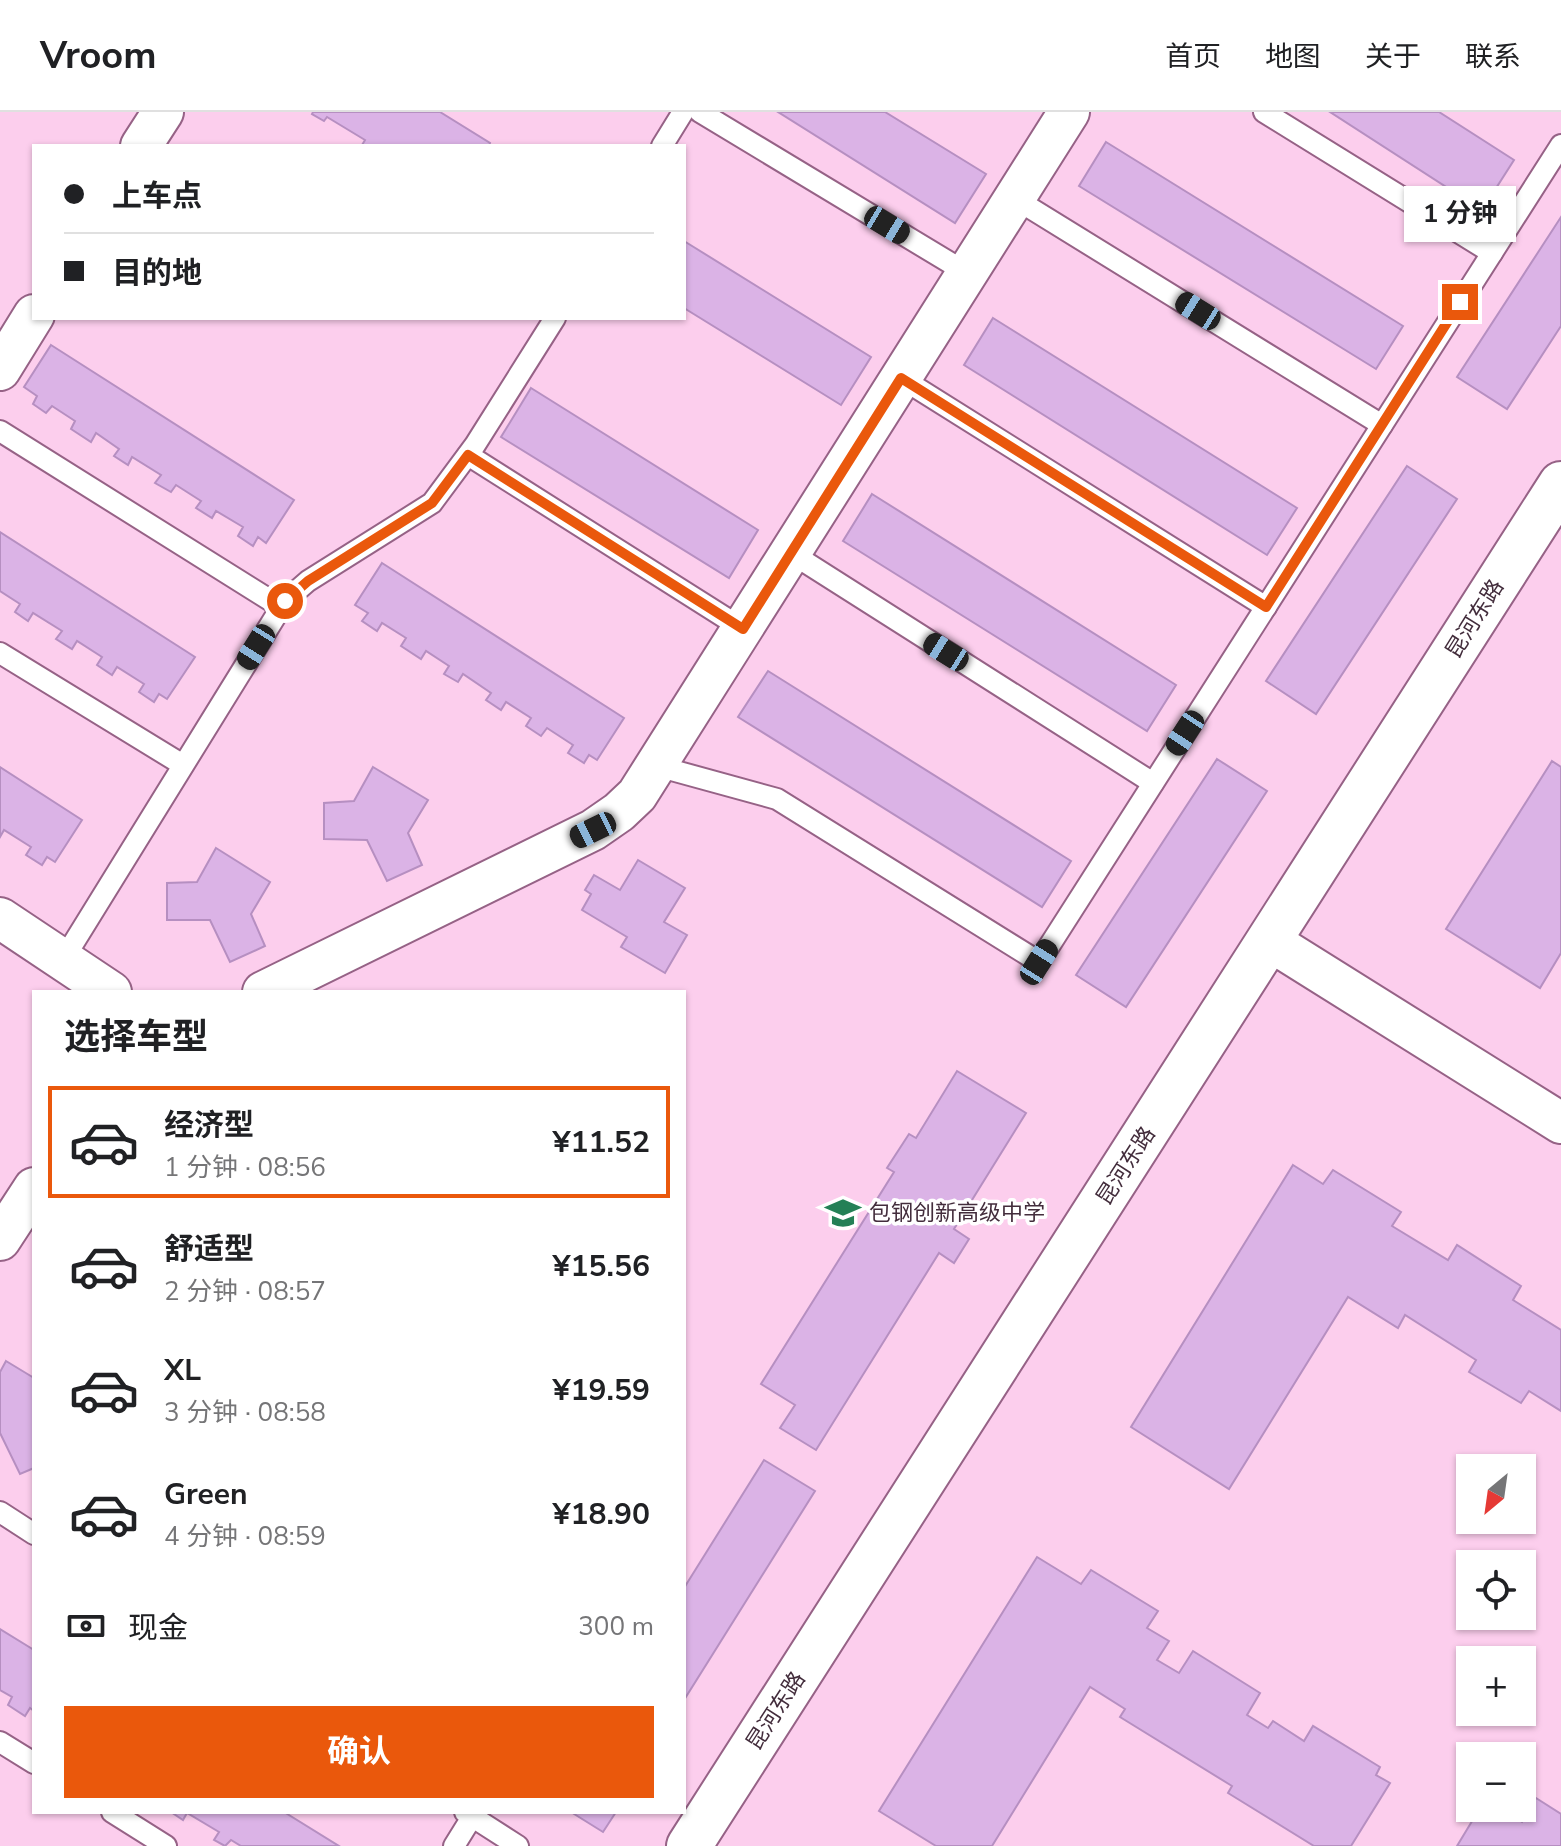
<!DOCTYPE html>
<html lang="zh">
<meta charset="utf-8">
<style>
:root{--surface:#fff;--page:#f6f6f6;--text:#202124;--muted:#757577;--line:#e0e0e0;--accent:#ea580c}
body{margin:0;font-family:"Nunito Sans","Noto Sans SC",sans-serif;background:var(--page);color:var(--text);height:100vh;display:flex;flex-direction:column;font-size:30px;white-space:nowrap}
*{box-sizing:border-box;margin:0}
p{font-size:26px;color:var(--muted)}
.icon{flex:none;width:44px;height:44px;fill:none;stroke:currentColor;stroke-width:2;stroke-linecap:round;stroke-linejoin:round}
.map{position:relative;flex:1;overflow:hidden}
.panel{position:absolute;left:32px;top:878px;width:654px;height:824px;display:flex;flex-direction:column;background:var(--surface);border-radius:0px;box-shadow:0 2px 6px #0004}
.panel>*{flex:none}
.top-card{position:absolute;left:32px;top:32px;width:654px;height:176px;border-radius:0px;box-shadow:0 2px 6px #0004;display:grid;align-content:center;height:176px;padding:0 32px;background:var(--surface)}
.needle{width:52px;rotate:209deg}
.controls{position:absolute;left:1456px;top:1342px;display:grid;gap:16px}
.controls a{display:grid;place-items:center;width:80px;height:80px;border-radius:0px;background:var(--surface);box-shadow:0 2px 6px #0004;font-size:40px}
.end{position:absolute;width:36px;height:36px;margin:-18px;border:10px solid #ea580c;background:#fff;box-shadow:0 0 0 4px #fff}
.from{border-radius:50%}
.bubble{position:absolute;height:56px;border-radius:0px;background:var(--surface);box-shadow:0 2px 6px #0004;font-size:26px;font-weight:700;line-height:56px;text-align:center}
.car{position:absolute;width:24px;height:48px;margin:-24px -12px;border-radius:10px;box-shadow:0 0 6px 2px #0007;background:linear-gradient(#222 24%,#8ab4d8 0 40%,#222 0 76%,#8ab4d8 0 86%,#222 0)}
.top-card b{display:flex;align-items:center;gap:28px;height:76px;font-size:30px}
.top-card b+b{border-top:2px solid var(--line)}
.top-card i{width:20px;height:20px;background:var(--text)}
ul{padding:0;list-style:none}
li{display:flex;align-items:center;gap:24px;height:112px;margin:0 16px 12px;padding:0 16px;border:4px solid transparent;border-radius:0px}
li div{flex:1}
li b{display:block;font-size:30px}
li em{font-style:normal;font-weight:700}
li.active{border-color:var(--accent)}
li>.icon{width:72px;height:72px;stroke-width:1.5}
h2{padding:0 32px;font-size:36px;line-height:96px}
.pay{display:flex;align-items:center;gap:20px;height:88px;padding:0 32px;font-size:30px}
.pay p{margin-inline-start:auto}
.primary-button{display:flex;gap:16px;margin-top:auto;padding:16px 32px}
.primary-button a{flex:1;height:92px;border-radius:0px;background:var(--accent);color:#fff;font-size:32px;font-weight:700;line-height:92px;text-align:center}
header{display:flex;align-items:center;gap:48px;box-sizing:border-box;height:112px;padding:0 40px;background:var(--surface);border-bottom:2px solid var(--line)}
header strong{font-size:38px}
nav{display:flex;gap:44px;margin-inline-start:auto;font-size:28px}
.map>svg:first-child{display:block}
.building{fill:#dbb3e6;stroke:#b68fc1;stroke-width:2}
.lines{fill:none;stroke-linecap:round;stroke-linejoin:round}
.lane-casing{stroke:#966286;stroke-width:24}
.street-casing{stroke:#966286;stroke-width:44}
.secondary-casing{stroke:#966286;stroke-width:48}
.lane{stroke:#fff;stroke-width:20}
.street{stroke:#fff;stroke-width:40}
.secondary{stroke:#fff;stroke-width:44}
.route{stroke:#ea580c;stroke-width:10}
.labels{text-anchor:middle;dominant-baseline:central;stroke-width:7;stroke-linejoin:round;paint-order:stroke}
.street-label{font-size:22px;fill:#432d3c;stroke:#fff}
.poi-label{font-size:22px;fill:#432d3c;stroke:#fff;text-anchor:start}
</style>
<header>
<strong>Vroom</strong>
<nav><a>首页</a><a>地图</a><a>关于</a><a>联系</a></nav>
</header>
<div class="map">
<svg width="1561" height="1734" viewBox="0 0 1561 1734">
<rect width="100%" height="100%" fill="#fcceed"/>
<!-- building -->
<g class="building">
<polygon points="313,0 440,0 490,31 489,34 364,34 362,33 365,28 327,5 324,9 312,2"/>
<polygon points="778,0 885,0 986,62 955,111"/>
<polygon points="1330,0 1439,0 1514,48 1482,98"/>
<polygon points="1106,30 1403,214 1376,257 1079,74"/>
<polygon points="1561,105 1561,214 1507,297 1457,265"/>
<polygon points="684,129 871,245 841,293 684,196"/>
<polygon points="993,206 1297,396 1267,443 964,253"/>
<polygon points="51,233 294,388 266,431 258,425 253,434 238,424 243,415 216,399 212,406 196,396 201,389 176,373 171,380 155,371 161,363 132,345 128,353 114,344 119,337 96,321 91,330 71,317 75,309 52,294 46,301 33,292 37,284 24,275"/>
<polygon points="531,276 758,418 729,466 501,325"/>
<polygon points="1407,354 1457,387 1316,602 1266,569"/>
<polygon points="872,382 1176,573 1147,619 843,429"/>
<polygon points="0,420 195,545 167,587 159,582 154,590 139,580 144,572 117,555 112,563 97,553 102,545 77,529 72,537 56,527 62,519 33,501 28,509 15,500 20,492 0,479"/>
<polygon points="382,451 624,606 597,648 589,643 584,651 568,641 573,633 547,616 541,624 526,614 531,606 506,590 501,598 486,588 491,581 463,562 458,570 444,562 449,554 426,539 421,547 401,534 406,526 382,511 377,519 362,509 368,501 355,493"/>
<polygon points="768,559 1071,749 1042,795 738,605"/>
<polygon points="1217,647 1267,679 1126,895 1076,863"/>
<polygon points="1552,649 1561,655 1561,841 1540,876 1446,817"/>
<polygon points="0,655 82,708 55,750 47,745 42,753 26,743 31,735 4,718 0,725"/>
<polygon points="373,655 428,688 408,721 422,753 387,769 367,728 324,727 324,691 354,689"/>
<polygon points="216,736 270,770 251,802 265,834 230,850 210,808 167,808 167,771 197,770"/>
<polygon points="638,748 685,776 664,810 687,823 665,861 621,835 627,825 582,798 591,782 585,778 594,763 620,778"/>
<polygon points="957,959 1026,1001 954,1117 969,1127 954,1151 939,1141 816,1338 780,1316 795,1293 761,1272 894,1060 887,1056 909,1022 916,1026"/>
<polygon points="1293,1053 1323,1072 1333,1058 1401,1100 1392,1114 1448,1148 1457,1133 1521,1174 1513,1188 1561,1218 1561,1299 1529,1279 1521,1291 1469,1260 1476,1248 1405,1203 1398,1216 1348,1185 1229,1377 1131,1315"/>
<polygon points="6,1249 34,1266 34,1356 20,1362 0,1321 0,1260"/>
<polygon points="764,1348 815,1379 684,1588 684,1476"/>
<polygon points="1037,1445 1081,1472 1091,1458 1158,1499 1147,1516 1169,1529 1157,1548 1179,1561 1193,1539 1260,1581 1247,1603 1268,1616 1273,1609 1304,1629 1313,1614 1380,1655 1376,1663 1390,1671 1351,1734 1314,1734 1228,1681 1232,1674 1120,1605 1125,1597 1090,1575 992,1734 936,1734 879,1699"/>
<polygon points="0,1517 34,1538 34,1599 30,1596 25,1604 8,1593 12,1585 0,1578"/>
<polygon points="1536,1686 1561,1702 1561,1734 1457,1734 1480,1696 1498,1696 1522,1710"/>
<polygon points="171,1700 284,1700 339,1734 241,1734 231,1728 225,1734 214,1728 219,1720 187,1701 183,1708"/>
<polygon points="571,1700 616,1700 603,1720"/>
</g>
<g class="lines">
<!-- lane casing -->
<g class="lane-casing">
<g id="lane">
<polyline points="700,0 967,161"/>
<polyline points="1264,0 1492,141"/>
<polyline points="662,34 683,0"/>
<polyline points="1014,86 1382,313"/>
<polyline points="901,266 1266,495"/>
<polyline points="0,319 281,495"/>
<polyline points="468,343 743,517"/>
<polyline points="791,441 1153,671"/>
<polyline points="0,541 183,653"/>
<polyline points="657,654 777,687 1039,850 1561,33"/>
<polyline points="63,848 285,489 308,469 432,391 475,333 555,206"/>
<polyline points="0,1400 34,1422"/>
<polyline points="0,1630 34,1651"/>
<polyline points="112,1700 166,1734"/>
<polyline points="465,1700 518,1734"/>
<polyline points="454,1734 472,1705"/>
</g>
</g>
<!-- street casing -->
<g class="street-casing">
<g id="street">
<polyline points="141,34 163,0"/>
<polyline points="0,258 34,203"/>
<polyline points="0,806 111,880"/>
<polyline points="1270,829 1561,1011"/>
<polyline points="263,880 593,718 619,700 637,683 1069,0"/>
<polyline points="0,1128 34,1076"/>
</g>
</g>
<!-- secondary casing -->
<g class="secondary-casing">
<polyline id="secondary" points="689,1734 1561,372"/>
</g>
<!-- lane -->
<use href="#lane" class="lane"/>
<!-- street -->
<use href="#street" class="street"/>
<!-- secondary -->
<use href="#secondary" class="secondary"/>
</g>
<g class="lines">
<!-- route -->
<polyline class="route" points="285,489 308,469 432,391 468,343 743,517 901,266 1266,495 1460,190"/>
</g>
<!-- icons -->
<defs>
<g id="school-bare" transform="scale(2.76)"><path d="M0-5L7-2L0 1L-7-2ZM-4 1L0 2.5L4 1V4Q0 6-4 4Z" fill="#248056" stroke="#fff" stroke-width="2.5" paint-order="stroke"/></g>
</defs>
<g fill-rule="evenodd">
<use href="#school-bare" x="843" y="1101"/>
</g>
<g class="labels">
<!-- street labels -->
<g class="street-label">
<text transform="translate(1475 507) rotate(-58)">昆河东路</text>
<text transform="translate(1126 1054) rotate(-57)">昆河东路</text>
<text transform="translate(776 1599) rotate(-57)">昆河东路</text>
</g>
<!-- poi labels -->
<g class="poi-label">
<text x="869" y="1101">包钢创新高级中学</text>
</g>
</g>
</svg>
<div class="controls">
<a><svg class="needle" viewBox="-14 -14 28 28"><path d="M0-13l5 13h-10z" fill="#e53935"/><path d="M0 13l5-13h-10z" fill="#757577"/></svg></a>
<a><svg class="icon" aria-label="locate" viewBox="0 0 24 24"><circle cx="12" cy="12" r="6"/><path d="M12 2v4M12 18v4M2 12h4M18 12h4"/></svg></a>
<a>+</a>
<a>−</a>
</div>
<i class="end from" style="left:285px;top:489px"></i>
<i class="end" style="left:1460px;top:190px"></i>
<div class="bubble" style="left:1404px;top:74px;width:112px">1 分钟</div>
<i class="car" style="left:887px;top:113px;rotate:121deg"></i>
<i class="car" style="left:1198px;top:199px;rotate:302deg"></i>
<i class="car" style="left:256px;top:535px;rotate:212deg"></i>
<i class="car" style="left:946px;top:540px;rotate:302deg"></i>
<i class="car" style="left:1185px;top:621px;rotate:213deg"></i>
<i class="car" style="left:593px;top:718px;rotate:244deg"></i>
<i class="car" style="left:1039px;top:850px;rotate:32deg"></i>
<div class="top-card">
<b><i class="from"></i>上车点</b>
<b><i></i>目的地</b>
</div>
<section class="panel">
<h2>选择车型</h2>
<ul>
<li class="active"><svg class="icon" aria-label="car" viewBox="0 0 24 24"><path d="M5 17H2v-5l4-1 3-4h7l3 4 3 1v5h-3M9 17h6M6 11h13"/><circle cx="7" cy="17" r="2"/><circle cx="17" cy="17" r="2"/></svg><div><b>经济型</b><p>1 分钟 · 08:56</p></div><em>¥11.52</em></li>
<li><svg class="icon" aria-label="car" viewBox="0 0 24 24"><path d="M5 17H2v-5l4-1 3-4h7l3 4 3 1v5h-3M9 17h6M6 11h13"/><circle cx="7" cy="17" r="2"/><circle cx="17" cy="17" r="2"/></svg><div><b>舒适型</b><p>2 分钟 · 08:57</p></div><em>¥15.56</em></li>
<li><svg class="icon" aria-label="car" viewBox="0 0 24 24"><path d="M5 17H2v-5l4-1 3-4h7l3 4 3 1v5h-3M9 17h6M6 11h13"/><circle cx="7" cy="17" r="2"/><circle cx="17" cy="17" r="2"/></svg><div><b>XL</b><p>3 分钟 · 08:58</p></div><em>¥19.59</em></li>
<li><svg class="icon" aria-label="car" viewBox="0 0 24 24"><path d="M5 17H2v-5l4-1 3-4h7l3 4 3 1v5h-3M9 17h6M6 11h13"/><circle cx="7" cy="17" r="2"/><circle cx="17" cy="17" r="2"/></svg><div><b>Green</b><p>4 分钟 · 08:59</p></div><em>¥18.90</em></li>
</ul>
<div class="pay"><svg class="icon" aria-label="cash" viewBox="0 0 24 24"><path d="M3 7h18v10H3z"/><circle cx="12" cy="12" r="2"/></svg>现金<p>300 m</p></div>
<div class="primary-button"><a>确认</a></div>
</section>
</div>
